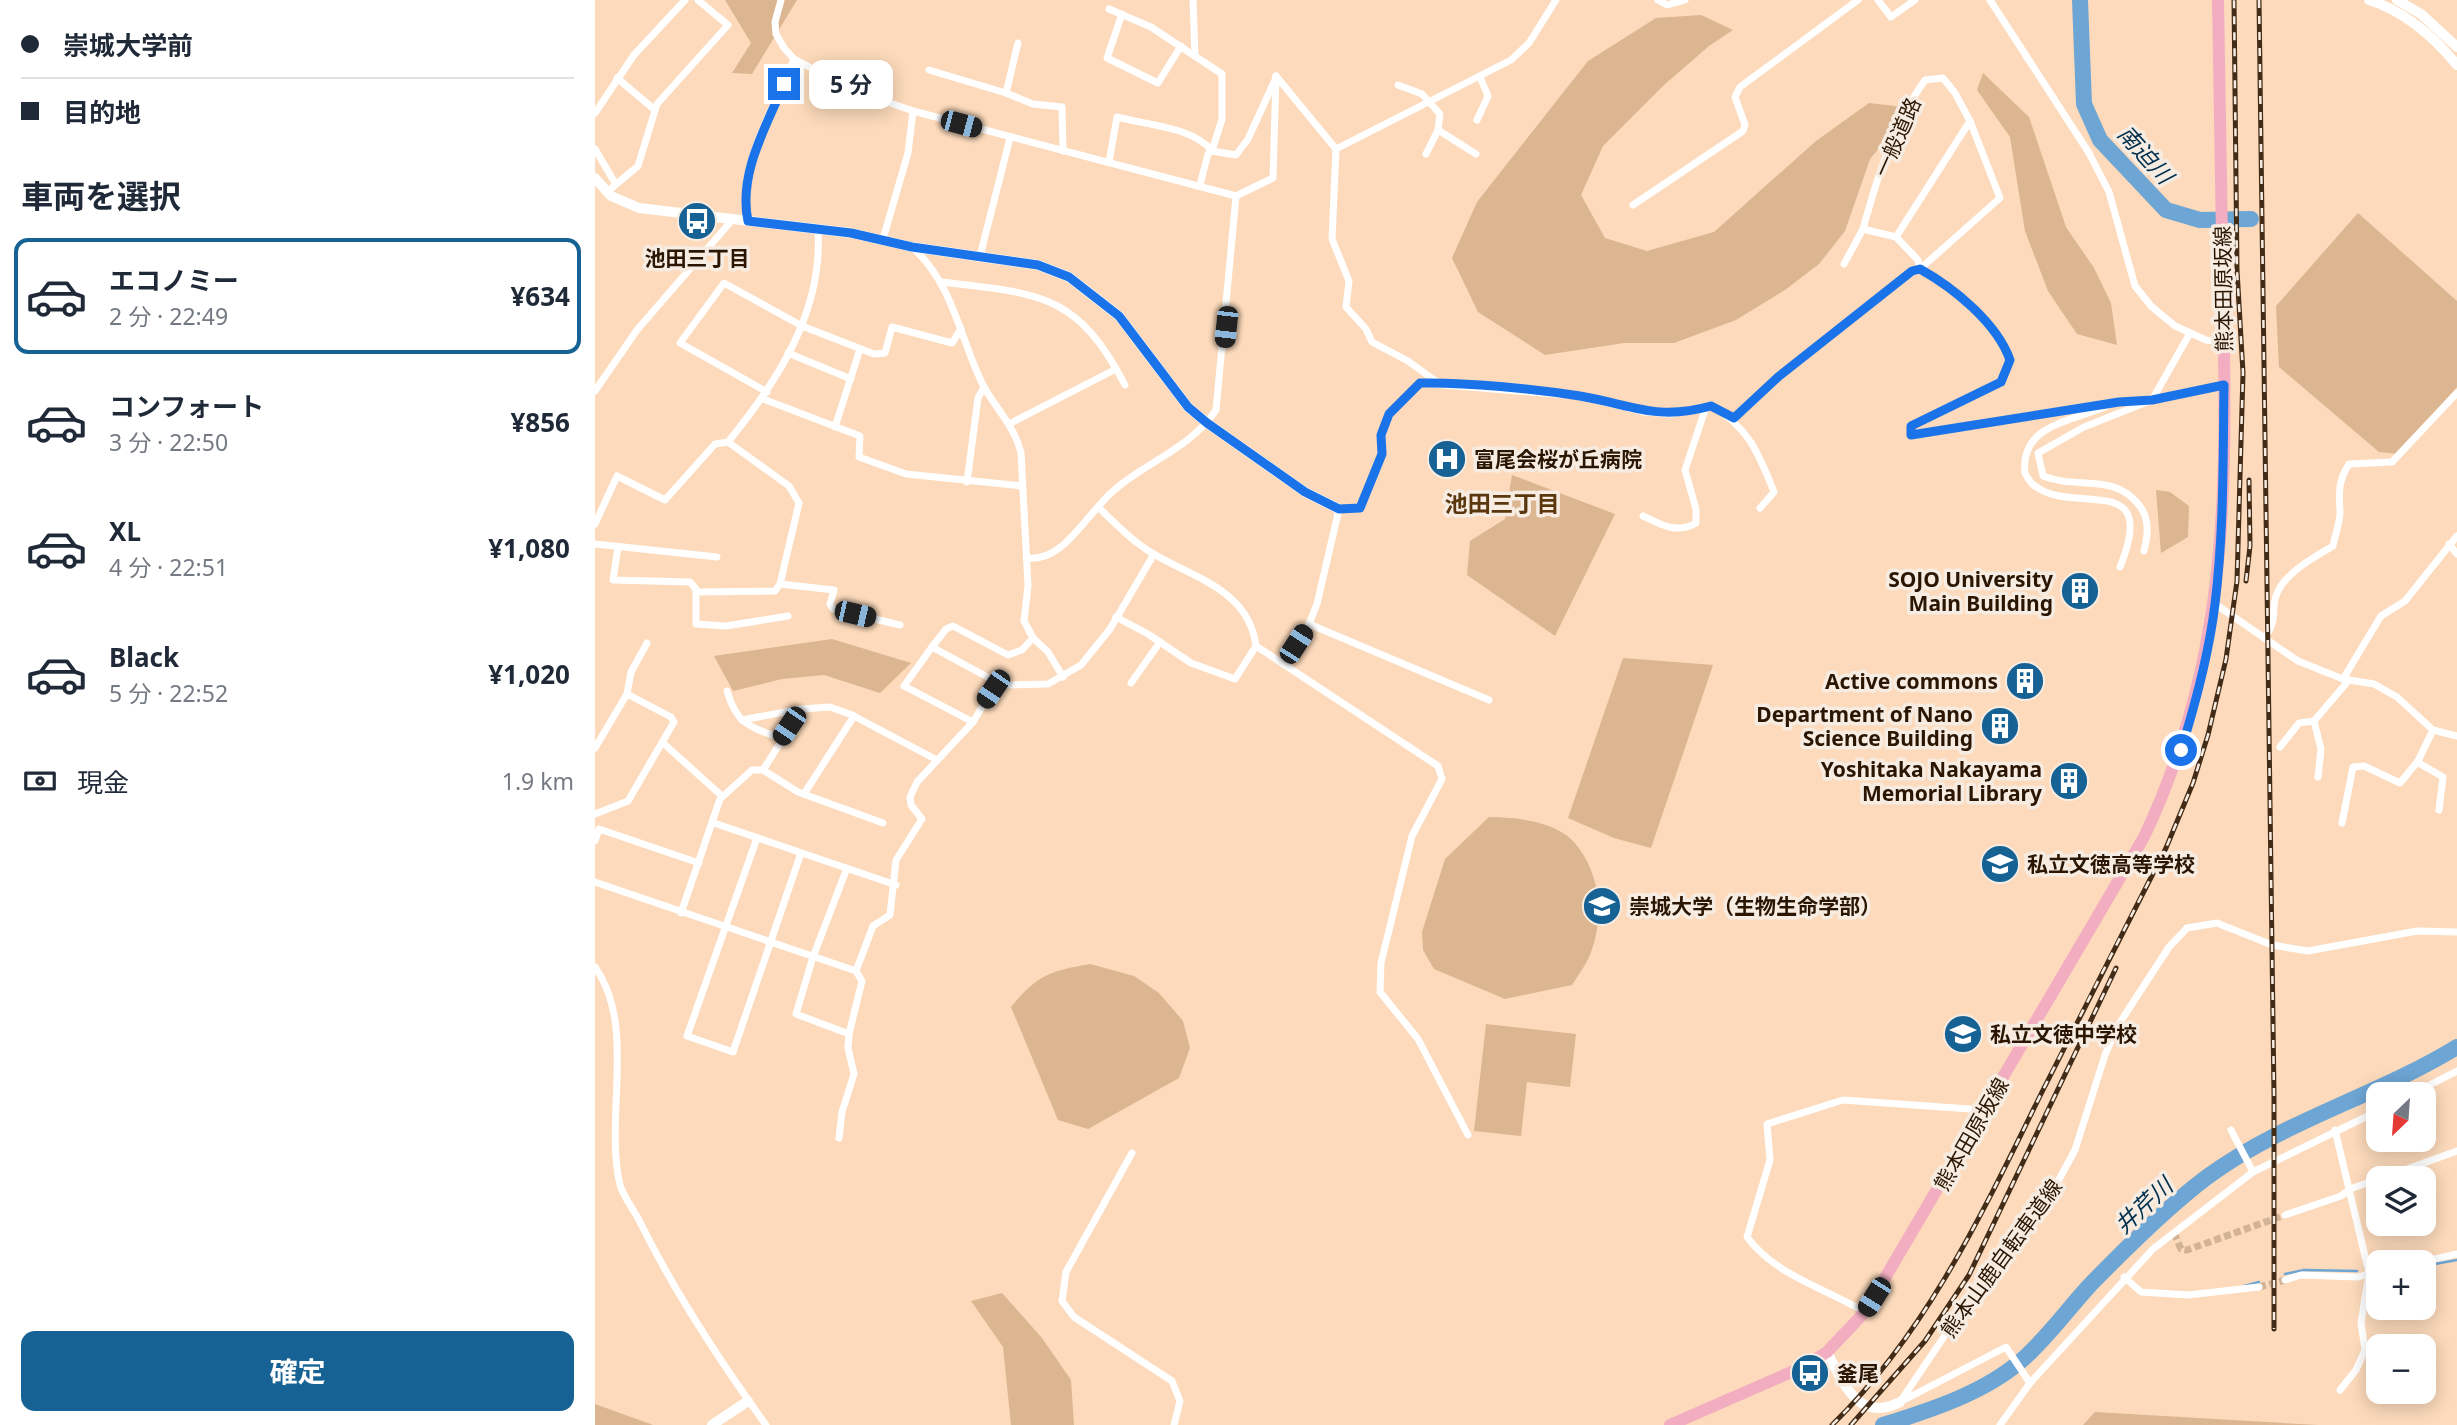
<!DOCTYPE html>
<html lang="ja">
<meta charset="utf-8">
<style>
:root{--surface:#fff;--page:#f6f6f7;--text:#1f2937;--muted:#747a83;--line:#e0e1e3;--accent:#176295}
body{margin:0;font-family:"Noto Sans","Noto Sans JP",sans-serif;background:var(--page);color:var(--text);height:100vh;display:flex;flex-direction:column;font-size:26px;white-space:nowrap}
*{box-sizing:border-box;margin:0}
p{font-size:23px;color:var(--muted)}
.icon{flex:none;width:38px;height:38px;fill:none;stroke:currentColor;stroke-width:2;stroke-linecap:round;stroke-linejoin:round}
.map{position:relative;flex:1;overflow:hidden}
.drawer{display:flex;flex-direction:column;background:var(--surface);width:595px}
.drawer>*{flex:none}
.guide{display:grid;align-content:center;height:154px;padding:0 21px;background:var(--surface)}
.needle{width:46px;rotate:205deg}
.buttons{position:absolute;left:1771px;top:1082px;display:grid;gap:14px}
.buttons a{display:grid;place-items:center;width:70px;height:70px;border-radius:14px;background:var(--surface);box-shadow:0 4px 18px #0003;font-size:35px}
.end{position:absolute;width:32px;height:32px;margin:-16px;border:9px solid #1a73e8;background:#fff;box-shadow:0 0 0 4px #fff}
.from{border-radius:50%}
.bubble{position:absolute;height:49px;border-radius:14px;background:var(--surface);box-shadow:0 4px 18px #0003;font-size:23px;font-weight:700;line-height:49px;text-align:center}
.car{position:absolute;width:21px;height:42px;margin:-21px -10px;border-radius:9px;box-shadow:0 0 5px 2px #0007;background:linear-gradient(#222 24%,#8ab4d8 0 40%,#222 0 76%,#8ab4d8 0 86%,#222 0)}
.guide b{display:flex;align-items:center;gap:24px;height:66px;font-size:26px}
.guide b+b{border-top:2px solid var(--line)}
.guide i{width:18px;height:18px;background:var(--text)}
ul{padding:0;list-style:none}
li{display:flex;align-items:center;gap:21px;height:116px;margin:0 14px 10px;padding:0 7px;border:4px solid transparent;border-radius:14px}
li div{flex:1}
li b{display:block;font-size:26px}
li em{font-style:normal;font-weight:700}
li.current{border-color:var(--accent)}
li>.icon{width:63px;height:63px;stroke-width:1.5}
h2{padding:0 21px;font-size:32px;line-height:84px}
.pay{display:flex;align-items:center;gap:18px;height:77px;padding:0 21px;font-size:26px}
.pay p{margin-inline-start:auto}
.cta{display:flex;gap:14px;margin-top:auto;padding:14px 21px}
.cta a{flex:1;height:80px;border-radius:14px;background:var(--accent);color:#fff;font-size:28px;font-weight:700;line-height:80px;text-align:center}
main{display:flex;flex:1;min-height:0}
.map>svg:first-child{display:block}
.green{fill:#dcb591}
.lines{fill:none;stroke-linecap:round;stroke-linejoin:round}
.stream{stroke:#6da5d4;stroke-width:2.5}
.river{stroke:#6da5d4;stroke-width:16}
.street-tunnel{stroke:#d2b396;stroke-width:7;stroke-dasharray:7 3.5;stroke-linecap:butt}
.street{stroke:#fff;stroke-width:7}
.secondary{stroke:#fff;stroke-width:10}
.primary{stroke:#f2aec0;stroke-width:12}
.rail-casing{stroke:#422c17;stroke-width:5}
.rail{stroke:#f7ece2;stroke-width:2.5;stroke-dasharray:8;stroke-linecap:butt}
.route{stroke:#1a73e8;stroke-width:9}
.labels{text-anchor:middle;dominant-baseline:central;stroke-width:7;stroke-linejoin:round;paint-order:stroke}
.street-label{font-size:21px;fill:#2a1602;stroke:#f7ece2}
.poi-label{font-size:21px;font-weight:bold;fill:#2a1602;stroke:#f7ece2;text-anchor:start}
.water-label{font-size:23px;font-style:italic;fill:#012f4e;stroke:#f7ece2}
.neighbourhood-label{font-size:23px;font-weight:bold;fill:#5b370e;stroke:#f7ece2}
</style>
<main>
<section class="drawer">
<div class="guide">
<b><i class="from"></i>崇城大学前</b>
<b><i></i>目的地</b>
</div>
<h2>車両を選択</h2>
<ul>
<li class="current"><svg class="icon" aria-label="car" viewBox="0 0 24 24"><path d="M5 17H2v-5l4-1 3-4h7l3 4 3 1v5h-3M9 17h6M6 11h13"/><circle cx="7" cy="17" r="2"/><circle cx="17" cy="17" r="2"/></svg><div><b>エコノミー</b><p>2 分 · 22:49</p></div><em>¥634</em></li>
<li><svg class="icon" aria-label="car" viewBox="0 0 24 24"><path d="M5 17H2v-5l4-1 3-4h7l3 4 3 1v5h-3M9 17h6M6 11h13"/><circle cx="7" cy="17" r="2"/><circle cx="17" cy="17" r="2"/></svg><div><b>コンフォート</b><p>3 分 · 22:50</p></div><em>¥856</em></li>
<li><svg class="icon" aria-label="car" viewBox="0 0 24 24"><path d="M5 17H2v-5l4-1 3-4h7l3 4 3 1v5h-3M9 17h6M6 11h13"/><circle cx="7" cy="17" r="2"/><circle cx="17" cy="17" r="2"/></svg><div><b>XL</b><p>4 分 · 22:51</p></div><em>¥1,080</em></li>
<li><svg class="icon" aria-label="car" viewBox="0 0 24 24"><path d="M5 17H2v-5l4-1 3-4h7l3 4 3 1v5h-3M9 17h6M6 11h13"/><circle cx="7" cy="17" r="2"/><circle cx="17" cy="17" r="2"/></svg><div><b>Black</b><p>5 分 · 22:52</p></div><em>¥1,020</em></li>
</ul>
<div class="pay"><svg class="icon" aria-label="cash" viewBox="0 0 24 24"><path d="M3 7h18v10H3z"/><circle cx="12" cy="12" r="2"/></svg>現金<p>1.9 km</p></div>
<div class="cta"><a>確定</a></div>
</section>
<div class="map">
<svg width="1862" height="1425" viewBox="0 0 1862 1425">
<rect width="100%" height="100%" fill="#fcdabb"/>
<!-- green -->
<g class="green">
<polygon points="130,0 202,0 157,74 137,73 156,43"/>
<polygon points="1106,15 1138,30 1114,46 1069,85 1008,146 986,195 1010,238 1052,251 1119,232 1221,141 1274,103 1308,107 1295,135 1275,159 1250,231 1224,264 1190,290 1141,320 1079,343 1029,343 950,355 883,312 857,258 882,202 993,61 1061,18"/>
<polygon points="1388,73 1434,117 1471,227 1499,268 1516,303 1522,345 1482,334 1453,291 1430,231 1415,137 1382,90"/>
<polygon points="1763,213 1862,301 1862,387 1803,454 1784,452 1684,367 1681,306"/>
<polygon points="917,475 1020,514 960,636 872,575 875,541 910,519"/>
<polygon points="1561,490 1575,492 1594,506 1593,537 1566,553"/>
<polygon points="237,639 316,663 285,693 229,675 187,679 138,691 119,656"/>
<polygon points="1028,658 1118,665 1056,848 1019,838 973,818"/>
<path d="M894 817C920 817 958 821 977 840 1005 870 1010 915 996 952 992 964 983 975 977 985L910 999 839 969 828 950 827 932 850 859Z"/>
<path d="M495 964 539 976 564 993 588 1021 595 1048 584 1078 493 1129 463 1120 416 1007C442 975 455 971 495 964Z"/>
<polygon points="891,1024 981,1034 975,1087 932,1082 926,1136 879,1131"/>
<polygon points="407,1293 447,1338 476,1380 479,1425 416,1425 408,1347 376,1301"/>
<polygon points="0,1404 58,1425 0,1425"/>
<polygon points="1500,1412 1723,1425 1488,1425"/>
</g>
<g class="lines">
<!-- stream -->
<g class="stream">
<polyline points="1829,1266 1862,1260"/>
<polyline points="1690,1274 1709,1270 1762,1271"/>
<polyline points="1782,1276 1783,1276"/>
<polyline points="1649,1286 1664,1282"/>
</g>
<!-- river -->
<g class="river">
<polyline points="1485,0 1489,104 1505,140 1571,210 1605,220 1656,219"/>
<path d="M1288 1425C1336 1410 1389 1393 1427 1360 1452 1338 1472 1310 1495 1285 1531 1248 1571 1208 1612 1177 1688 1121 1782 1096 1862 1047"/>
</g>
<!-- street-tunnel -->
<g class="street-tunnel">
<polyline points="1579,1233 1586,1249 1592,1250 1690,1215"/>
<polyline points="1664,1287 1690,1280"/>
</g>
<!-- street -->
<g class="street">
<polyline points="186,0 180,22 181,34 189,48 199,59 259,90 318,111 641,196 678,178 681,76"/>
<polyline points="598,0 600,55"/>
<polyline points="1063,0 1072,5 1090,0"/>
<polyline points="1283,0 1296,17 1320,0"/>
<polyline points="1395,0 1494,153 1514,192 1540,286 1556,306 1580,326 1611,340 1629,342"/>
<polyline points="514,9 556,27 627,74 627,119 617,151 641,155 653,139 680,80"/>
<polyline points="527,14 512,58 563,83 586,46"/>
<polyline points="334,70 411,93 423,43"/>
<polyline points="681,76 741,149 737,239 754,281 751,307 771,329 777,342 813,361 842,382"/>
<polyline points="22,78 60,110"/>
<polyline points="803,85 827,94 845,114 843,130 831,154"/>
<polyline points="411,93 438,104 467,107 468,151"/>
<polyline points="0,113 39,55 90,0"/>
<polyline points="882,120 893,96 885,77"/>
<polygon points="1375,121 1405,198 1325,269 1323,260 1301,237"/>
<polyline points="843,130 881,154"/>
<polyline points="0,149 20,183"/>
<polyline points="741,149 916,60 934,43 961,0"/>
<path d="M514 162 522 117C552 125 598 127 617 151L613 154 605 185"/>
<polyline points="12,192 43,166 62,104 133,25 103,0"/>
<path d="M641 196 621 410C591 455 535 466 503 507 520 523 537 541 557 553 599 578 654 590 661 646"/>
<polyline points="1038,205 1148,131 1150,125 1140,97 1145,87 1263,0"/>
<path d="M153 221C141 167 179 108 199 59"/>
<path d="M1301 237 1268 229C1282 178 1299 123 1330 80L1348 78 1360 93 1375 121"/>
<polyline points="288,239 313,153 318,111"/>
<path d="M318 248C359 285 365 340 389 387 402 410 420 427 426 453L433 586 429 621 438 638 453 652 468 677"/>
<polyline points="385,256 415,138"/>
<polyline points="1249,264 1268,229"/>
<path d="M346 282C443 294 481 291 530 385"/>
<polyline points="193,353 256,379"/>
<polyline points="0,391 42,330 138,219"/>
<polyline points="172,392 85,343 129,283 207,326 279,354 290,353 297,327 357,343 366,329"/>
<polyline points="168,399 265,436 264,457 311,474 427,486"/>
<path d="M1510 407C1473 422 1425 426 1430 473 1432 477 1436 484 1440 486 1478 516 1565 469 1525 567"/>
<path d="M1139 418 1183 377 1317 271 1325 269C1359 288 1402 323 1415 360L1406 382 1316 426V435L1524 402 1557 400 1629 385"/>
<polyline points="414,424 521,369"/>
<polyline points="240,427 265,349"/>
<polyline points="133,442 194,486 204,503 185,584"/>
<polyline points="372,482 383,398 389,387"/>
<path d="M1048 516C1066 525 1082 534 1101 523V509L1090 470 1111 407"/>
<path d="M0 524 22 476 70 500 120 444 133 442C182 382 228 312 223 231"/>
<polyline points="0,544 122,557"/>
<polyline points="1854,544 1862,554"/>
<polyline points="23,547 18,580 95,582 101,589 101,624 131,626 193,616"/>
<path d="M1549 551C1553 535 1555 519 1544 505 1518 472 1483 490 1448 476L1443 453 1489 427 1557 400 1595 333"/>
<path d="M432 558C463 562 483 528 503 507"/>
<polyline points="101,592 180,591 185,584 239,590 235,604 238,609 305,625"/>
<polyline points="1620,604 1703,661 1748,679 1779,684 1802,697 1838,730 1862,736"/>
<polyline points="521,617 553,634 596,663 640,679 661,646 843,766 847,779 817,836 786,963 785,992 823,1039 873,1135"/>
<polyline points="714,624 894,700"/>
<path d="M1669 638C1685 618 1674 609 1683 591 1693 571 1720 557 1738 546 1740 535 1745 523 1745 512 1744 492 1743 481 1754 464L1797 462 1862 393"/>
<polyline points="337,647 351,629 358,626 413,655 427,650 438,638"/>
<path d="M688 664 714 624 722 604 744 509 765 507 787 454 786 435 794 414 825 383 984 396 1050 412 1075 414 1116 406C1153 426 1164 454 1179 492L1165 508"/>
<polyline points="1748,679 1786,616 1810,601 1862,536"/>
<polyline points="536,683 565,642"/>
<path d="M132 691C142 725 155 727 186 738"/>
<polyline points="147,720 206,709"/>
<polyline points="1719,721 1726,749 1723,777"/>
<polyline points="378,722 309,686 337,647 407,685"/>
<polyline points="68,743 127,796"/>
<polyline points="1685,747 1704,723 1719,721 1754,680"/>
<polyline points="0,748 32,694 36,672 52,643"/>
<polyline points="1822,762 1848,777 1844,810"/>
<polyline points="168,770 207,709 235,707 257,715 342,760"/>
<polyline points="209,794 259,716"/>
<polyline points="0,814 33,801 79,722 76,717 32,694"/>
<polyline points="119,823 301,885"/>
<polyline points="1747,823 1758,767 1769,766 1805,783 1823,761 1838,730"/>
<polyline points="162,838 92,1036 138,1052 206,853"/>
<polyline points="0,841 4,829 104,863"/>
<polyline points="252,868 218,957 201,1014 254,1034"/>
<polyline points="0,882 261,971 267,981 254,1034 253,1048 259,1074 247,1112 244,1138"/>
<polyline points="86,913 125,799 157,770 168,770 203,792 288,823"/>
<path d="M0 967C42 1026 9 1117 25 1185 29 1198 39 1210 45 1222 78 1289 127 1364 171 1425"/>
<polyline points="261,971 278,926 295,915 301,860 327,819 316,805 315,797 322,782 378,722 398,689 407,685 453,684 486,665 515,629 559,554"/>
<polyline points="1817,1094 1862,1071"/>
<polyline points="1636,1130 1658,1172"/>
<polyline points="1740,1130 1774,1273 1766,1323 1770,1350 1761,1370 1745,1390"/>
<polyline points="537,1153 471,1272 467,1301 479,1317 577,1381 585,1401 579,1425"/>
<polyline points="1787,1178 1862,1151"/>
<polyline points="1690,1215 1746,1196 1755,1189 1783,1179"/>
<polyline points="1826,1262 1862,1254"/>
<polyline points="1529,1277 1546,1292 1593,1295 1664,1287"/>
<polyline points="1690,1280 1706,1275 1763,1277 1783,1271"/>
<path d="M1270 1312C1230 1288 1181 1276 1152 1237L1175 1160 1172 1124 1248 1100 1389 1110"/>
<polyline points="1307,1401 1411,1347 1435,1383"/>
<polyline points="1305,1402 1419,1233 1454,1198 1480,1150 1510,1055 1522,1027 1574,947 1592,928 1622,923 1677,945 1713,951 1822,931 1862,932"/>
<polyline points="1405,1425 1435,1383 1558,1249 1658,1172 1783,1111"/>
</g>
<!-- secondary -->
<g class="secondary">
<path d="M1774 0C1809 11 1839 37 1862 65"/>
<polyline points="1802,0 1826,14 1862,47"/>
<polyline points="0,178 16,196 44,208 256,233 317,247 443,265 474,277 524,316 593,407 612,423 710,492 744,509"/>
<path d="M1232 1352C1248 1382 1263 1424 1305 1402"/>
<polyline points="117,1425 153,1401"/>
</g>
<!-- primary -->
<path class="primary" d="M1075 1425 1208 1367 1232 1352 1270 1312 1549 837C1634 658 1632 491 1628 297 1626 198 1624 99 1623 0"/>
<!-- rail casing -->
<g class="rail-casing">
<g id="rail">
<polyline points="1664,0 1679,1095 1679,1329"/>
<polyline points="1651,581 1655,546 1654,480"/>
<path d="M1237 1425C1332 1332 1388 1212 1446 1094 1487 1012 1529 930 1571 848L1598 783 1613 735 1631 659 1642 581 1648 373 1642 270 1639 0"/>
<polyline points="1256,1425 1330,1341 1374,1275 1521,968"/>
</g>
</g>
<!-- rail -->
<use href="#rail" class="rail"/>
</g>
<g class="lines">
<!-- route -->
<path class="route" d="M189 84C171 127 143 174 153 221L256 233 317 247 443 265 474 277 524 316 593 407 612 423 710 492 744 509 765 508 787 454 786 435 794 414 825 383C872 382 939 389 985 396 1038 405 1061 421 1116 406L1139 418 1183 377 1317 271 1325 269C1359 288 1402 323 1415 360L1406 382 1316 426V435L1524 402 1557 400 1629 385C1628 458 1629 531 1620 604 1614 654 1601 702 1586 750"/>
</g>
<!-- icons -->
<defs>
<g id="bus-disc" transform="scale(2.0125)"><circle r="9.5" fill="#176295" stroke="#f7ece2"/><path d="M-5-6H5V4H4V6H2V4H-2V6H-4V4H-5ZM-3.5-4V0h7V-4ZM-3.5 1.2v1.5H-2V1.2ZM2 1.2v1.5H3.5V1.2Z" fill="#fff"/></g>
<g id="hospital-disc" transform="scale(2.0125)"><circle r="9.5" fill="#176295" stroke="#f7ece2"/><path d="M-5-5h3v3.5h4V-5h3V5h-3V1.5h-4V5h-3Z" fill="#fff"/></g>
<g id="building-disc" transform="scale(2.0125)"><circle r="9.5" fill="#176295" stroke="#f7ece2"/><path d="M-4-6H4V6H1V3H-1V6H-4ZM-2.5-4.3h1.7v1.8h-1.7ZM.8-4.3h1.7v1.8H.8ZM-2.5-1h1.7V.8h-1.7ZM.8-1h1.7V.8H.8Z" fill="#fff"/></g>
<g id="school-disc" transform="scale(2.0125)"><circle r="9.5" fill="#176295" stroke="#f7ece2"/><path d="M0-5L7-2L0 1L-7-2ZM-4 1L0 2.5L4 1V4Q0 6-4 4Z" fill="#fff"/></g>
<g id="university-disc" transform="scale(2.0125)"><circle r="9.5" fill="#176295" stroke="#f7ece2"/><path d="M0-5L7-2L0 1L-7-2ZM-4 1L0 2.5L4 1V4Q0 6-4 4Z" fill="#fff"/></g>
</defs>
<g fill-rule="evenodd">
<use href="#bus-disc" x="102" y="221"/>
<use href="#hospital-disc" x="852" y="459"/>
<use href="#building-disc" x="1485" y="591"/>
<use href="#building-disc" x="1430" y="681"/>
<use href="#building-disc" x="1405" y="726"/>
<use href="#building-disc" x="1474" y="781"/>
<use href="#school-disc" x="1405" y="864"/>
<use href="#university-disc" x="1007" y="906"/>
<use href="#school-disc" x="1368" y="1034"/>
<use href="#bus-disc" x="1215" y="1373"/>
</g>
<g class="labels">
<!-- street labels -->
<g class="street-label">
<text transform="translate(1302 137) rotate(-66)">一般道路</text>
<text transform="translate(1628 289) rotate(-91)">熊本田原坂線</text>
<text transform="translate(1376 1134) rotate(-60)">熊本田原坂線</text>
<text transform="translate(1406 1258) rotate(-54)">熊本山鹿自転車道線</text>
</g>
<!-- poi labels -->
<g class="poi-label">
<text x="102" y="258" text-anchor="middle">池田三丁目</text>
<text x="879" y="459">富尾会桜が丘病院</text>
<text x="1458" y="579" text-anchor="end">SOJO University<tspan x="1458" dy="24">Main Building</tspan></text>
<text x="1403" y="681" text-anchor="end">Active commons</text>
<text x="1378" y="714" text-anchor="end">Department of Nano<tspan x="1378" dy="24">Science Building</tspan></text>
<text x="1447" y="769" text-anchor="end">Yoshitaka Nakayama<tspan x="1447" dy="24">Memorial Library</tspan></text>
<text x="1432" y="864">私立文徳高等学校</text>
<text x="1034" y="906">崇城大学（生物生命学部）</text>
<text x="1395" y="1034">私立文徳中学校</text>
<text x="1242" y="1373">釜尾</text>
</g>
<!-- water labels -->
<g class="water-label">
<text transform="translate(1551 154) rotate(48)">南迫川</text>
<text transform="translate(1548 1205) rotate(-43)">井芹川</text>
</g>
<!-- neighbourhood labels -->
<g class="neighbourhood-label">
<text x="907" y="503">池田三丁目</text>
</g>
</g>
</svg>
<div class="buttons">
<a><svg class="needle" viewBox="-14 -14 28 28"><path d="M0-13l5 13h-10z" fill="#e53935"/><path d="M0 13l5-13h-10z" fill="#747a83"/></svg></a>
<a><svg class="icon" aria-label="layers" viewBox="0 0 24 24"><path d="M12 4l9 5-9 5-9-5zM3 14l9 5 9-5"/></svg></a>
<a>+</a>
<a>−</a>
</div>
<i class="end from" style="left:1586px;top:750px"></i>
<i class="end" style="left:189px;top:84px"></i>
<div class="bubble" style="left:214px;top:60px;width:84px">5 分</div>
<i class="car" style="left:366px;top:124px;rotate:105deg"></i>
<i class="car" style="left:631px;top:327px;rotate:186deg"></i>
<i class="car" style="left:260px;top:614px;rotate:103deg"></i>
<i class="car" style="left:701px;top:644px;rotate:33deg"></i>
<i class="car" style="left:398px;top:689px;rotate:214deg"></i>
<i class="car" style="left:194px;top:726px;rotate:214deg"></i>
<i class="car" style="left:1279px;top:1297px;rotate:212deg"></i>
</div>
</main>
